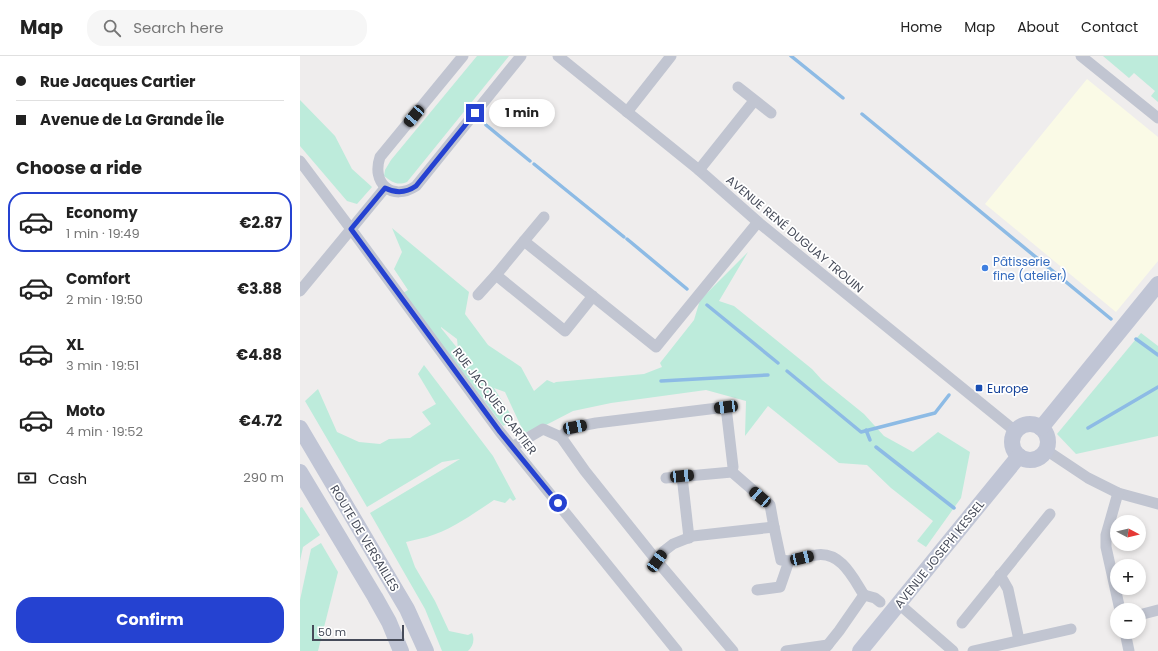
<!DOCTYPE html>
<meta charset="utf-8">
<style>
:root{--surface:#fff;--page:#f6f6f6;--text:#222;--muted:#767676;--line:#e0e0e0;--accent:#2542d1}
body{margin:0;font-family:Poppins,sans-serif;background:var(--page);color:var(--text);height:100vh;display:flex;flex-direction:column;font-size:15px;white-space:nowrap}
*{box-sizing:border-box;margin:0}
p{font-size:13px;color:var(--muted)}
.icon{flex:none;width:22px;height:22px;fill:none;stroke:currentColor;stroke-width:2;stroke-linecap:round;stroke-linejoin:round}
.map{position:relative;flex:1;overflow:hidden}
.sheet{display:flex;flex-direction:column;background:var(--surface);width:300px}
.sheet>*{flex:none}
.banner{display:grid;align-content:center;height:88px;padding:0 16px;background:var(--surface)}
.needle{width:26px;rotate:97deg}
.controls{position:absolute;left:810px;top:459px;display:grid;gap:8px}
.controls a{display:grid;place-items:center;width:36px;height:36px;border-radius:50%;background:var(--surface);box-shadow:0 2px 6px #0003;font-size:20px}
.scale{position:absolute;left:12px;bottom:10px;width:92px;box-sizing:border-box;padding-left:4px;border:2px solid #464b59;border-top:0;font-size:11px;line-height:14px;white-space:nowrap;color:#464b59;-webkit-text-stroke:3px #fff;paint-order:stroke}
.end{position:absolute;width:18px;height:18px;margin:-9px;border:5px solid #2542d1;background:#fff;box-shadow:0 0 0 2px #fff}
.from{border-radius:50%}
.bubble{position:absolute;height:28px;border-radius:14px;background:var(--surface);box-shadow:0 2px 6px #0003;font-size:13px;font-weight:700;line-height:28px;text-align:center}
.car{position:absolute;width:12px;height:24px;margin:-12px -6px;border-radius:5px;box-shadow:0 0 3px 1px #0007;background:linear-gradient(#222 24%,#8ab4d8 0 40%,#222 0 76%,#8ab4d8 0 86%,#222 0)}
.banner b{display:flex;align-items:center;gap:14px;height:38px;font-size:15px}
.banner b+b{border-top:1px solid var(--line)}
.banner i{width:10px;height:10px;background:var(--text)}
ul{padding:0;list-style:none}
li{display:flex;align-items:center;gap:12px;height:60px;margin:0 8px 6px;padding:0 8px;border:2px solid transparent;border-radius:16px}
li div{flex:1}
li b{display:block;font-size:15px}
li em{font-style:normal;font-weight:700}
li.selected{border-color:var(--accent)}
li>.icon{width:36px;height:36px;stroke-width:1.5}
h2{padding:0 16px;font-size:18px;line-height:48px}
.pay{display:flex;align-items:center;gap:10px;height:44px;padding:0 16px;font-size:15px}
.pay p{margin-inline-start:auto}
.action{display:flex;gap:8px;margin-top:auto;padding:8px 16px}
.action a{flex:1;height:46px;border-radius:16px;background:var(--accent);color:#fff;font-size:16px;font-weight:700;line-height:46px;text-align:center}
header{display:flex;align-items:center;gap:24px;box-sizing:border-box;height:56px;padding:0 20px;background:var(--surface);border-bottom:1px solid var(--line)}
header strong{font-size:19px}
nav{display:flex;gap:22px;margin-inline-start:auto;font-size:14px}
.search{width:280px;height:36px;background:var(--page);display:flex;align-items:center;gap:10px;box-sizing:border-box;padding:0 14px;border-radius:16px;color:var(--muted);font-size:15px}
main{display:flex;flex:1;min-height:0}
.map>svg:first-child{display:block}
.commercial{fill:#fafae6}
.green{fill:#bdebdb;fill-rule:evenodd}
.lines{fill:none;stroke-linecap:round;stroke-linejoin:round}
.stream{stroke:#8dbbe5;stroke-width:3.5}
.street{stroke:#c1c5d1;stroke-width:11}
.secondary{stroke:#c0c5d5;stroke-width:16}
.route{stroke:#2542d1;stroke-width:5}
.shop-dot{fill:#3f7fe0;stroke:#fff;stroke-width:1.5}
.transit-dot{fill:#1a4fb4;stroke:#fff;stroke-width:1.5}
.labels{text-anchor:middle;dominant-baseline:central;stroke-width:3.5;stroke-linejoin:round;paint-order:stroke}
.street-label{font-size:12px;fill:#464b59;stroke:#fff}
.shop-label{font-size:12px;fill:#366cbe;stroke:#fff;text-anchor:start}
.transit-label{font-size:12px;fill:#164399;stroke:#fff;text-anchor:start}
</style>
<header>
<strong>Map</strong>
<div class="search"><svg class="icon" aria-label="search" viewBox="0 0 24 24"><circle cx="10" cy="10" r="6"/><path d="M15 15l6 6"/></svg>Search here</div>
<nav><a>Home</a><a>Map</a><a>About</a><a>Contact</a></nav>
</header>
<main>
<section class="sheet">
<div class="banner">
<b><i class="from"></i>Rue Jacques Cartier</b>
<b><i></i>Avenue de La Grande Île</b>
</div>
<h2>Choose a ride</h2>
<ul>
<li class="selected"><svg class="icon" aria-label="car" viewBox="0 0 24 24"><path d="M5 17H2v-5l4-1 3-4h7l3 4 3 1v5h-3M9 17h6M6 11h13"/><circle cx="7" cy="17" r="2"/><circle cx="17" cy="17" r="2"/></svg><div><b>Economy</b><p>1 min · 19:49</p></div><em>€2.87</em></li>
<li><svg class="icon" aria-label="car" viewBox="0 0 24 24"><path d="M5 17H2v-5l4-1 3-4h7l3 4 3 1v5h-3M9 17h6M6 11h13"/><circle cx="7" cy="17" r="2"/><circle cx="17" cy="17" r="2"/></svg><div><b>Comfort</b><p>2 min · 19:50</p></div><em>€3.88</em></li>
<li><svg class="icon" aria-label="car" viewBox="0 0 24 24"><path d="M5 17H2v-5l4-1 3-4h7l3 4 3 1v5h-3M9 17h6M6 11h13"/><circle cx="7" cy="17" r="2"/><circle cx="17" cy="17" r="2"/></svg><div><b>XL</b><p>3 min · 19:51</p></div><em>€4.88</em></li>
<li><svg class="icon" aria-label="car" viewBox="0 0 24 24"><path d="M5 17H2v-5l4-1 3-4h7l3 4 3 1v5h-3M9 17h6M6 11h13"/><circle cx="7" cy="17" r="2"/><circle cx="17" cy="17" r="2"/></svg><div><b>Moto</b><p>4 min · 19:52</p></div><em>€4.72</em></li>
</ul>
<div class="pay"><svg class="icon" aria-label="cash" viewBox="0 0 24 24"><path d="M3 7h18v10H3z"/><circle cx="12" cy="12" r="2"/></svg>Cash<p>290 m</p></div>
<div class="action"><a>Confirm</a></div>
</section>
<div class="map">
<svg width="858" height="595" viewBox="0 0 858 595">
<rect width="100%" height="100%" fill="#efeded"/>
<!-- commercial -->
<polygon class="commercial" points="787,23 858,81 858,205 816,256 685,148"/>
<!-- green -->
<g class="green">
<path d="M177 0H209L107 126C97 130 92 126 84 120L85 114 91 104Z"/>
<polygon points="803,0 858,0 858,46 851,40 855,35 834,17 829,22"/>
<polygon points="0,44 35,80 52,113 72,131 57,148 47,145 0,90"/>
<path d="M92 172 169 236 165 258 188 289 221 311 234 335 247 324 254 327 256 326 344 318 362 311 360 307 394 264 400 244 448 196 419 245 434 250 512 313 522 324 564 358 584 380 613 396 638 376 670 396 661 442 626 491 617 485 633 465 591 432 567 409 539 407 468 350 445 380 446 345 406 334 311 347 273 355 246 369 224 377 205 336 194 332 214 364 203 370 103 237 108 234 94 213 102 196ZM141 271 157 283 158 293 141 272Z"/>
<polygon points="841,277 858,290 858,380 776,398 757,378"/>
<path d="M124 309 193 400 216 443 213 445 210 442 205 447 194 444C173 458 151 474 127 481 120 483 113 484 106 486L115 511 135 545 149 575 168 579 172 577C175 584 173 590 168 595H142L125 553 70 457 160 403 142 406 67 451 5 345 18 333 37 376 59 386 80 388 89 383 110 382 131 368 122 356 136 348 118 318Z"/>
<polygon points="2,451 20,479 3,491 0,505 0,452"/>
<polygon points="21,487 38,516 18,595 0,595 0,544 11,493"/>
</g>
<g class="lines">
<!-- stream -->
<g class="stream">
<polyline points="491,0 543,42"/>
<polyline points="562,58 811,263"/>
<polyline points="186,69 230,105"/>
<polyline points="234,108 324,181"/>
<polyline points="327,183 387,233"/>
<polyline points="407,249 478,307"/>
<polyline points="836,283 858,299"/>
<polyline points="487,315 561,376 635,357 649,339"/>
<polyline points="361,325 468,319"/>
<polyline points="788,372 858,331"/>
<polyline points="566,374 570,384"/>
<polyline points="576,391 654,452"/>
</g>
<!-- street -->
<g class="street">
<path d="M163 0 80 101C71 127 92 146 116 130L221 0"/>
<polyline points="258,0 399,114 458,166 715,375"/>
<polyline points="781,0 858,62"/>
<polyline points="438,31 471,57"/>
<polyline points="327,56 371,0"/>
<polyline points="0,105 51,173 200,376 377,595"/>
<polyline points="399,114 454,45"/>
<polyline points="224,185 244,161"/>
<polyline points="0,235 85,132"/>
<polyline points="178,239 196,219"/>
<polyline points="293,240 265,275 196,219 224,185 356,291 458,166"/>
<polyline points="261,381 267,375 275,371 296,367 426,351 433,411 432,416"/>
<polyline points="212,391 243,373 261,381 285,415 357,505 433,595"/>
<polyline points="746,394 788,422 818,437 858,448"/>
<polyline points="382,420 389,482"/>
<polyline points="366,422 432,416 470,449 474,471"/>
<polyline points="818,437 806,479 806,491 820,554"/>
<polyline points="357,505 364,495 373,488 393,480 474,471 481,504 489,505"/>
<polyline points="700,519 708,533 719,584"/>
<path d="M457 534 480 531 489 505C498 503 507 500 516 499 541 495 553 522 564 539L539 575 523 595"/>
<polyline points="564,539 575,542 580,546"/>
<polyline points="599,548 653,595"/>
<polyline points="839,559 858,554"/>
<polyline points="662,567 750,458"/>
<polyline points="825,576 829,595"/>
<polyline points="486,595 528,589"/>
<polyline points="673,595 771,573"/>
</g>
<!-- secondary -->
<g class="secondary">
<circle cx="730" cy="386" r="18"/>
<polyline points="0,372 107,553 126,595"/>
<polyline points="741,372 858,228"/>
<polyline points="0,416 75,541 89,566 101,595"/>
<polyline points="560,595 719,400"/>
</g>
</g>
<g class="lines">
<!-- route -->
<path class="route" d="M175 57 116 130C106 137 95 137 85 132L51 173 200 376 258 447"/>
</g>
<!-- markers -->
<circle class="shop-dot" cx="685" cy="212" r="4"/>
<rect class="transit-dot" x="675" y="328" width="8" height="8" rx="2"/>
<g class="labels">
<!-- street labels -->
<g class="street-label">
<text transform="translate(495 178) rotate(40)">AVENUE RENÉ DUGUAY TROUIN</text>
<text transform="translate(195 345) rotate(53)">RUE JACQUES CARTIER</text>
<text transform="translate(65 482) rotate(59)">ROUTE DE VERSAILLES</text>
<text transform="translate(639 498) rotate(-51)">AVENUE JOSEPH KESSEL</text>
</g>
<!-- shop labels -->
<g class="shop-label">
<text x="693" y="205">Pâtisserie<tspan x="693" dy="14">fine (atelier)</tspan></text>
</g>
<!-- transit labels -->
<g class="transit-label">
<text x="687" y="332">Europe</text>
</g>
</g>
</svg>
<div class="controls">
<a><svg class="needle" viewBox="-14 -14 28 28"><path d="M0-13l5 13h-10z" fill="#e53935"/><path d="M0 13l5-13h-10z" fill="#767676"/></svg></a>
<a>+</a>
<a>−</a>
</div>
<div class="scale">50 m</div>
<i class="end from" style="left:258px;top:447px"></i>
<i class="end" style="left:175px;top:57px"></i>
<div class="bubble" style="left:189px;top:43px;width:66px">1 min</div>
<i class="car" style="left:114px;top:60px;rotate:220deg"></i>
<i class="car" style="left:426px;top:351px;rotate:263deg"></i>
<i class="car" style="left:275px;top:371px;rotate:79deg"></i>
<i class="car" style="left:382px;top:420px;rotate:85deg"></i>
<i class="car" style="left:460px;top:441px;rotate:311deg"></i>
<i class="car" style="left:502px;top:502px;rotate:77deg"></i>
<i class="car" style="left:357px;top:505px;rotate:36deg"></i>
</div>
</main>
